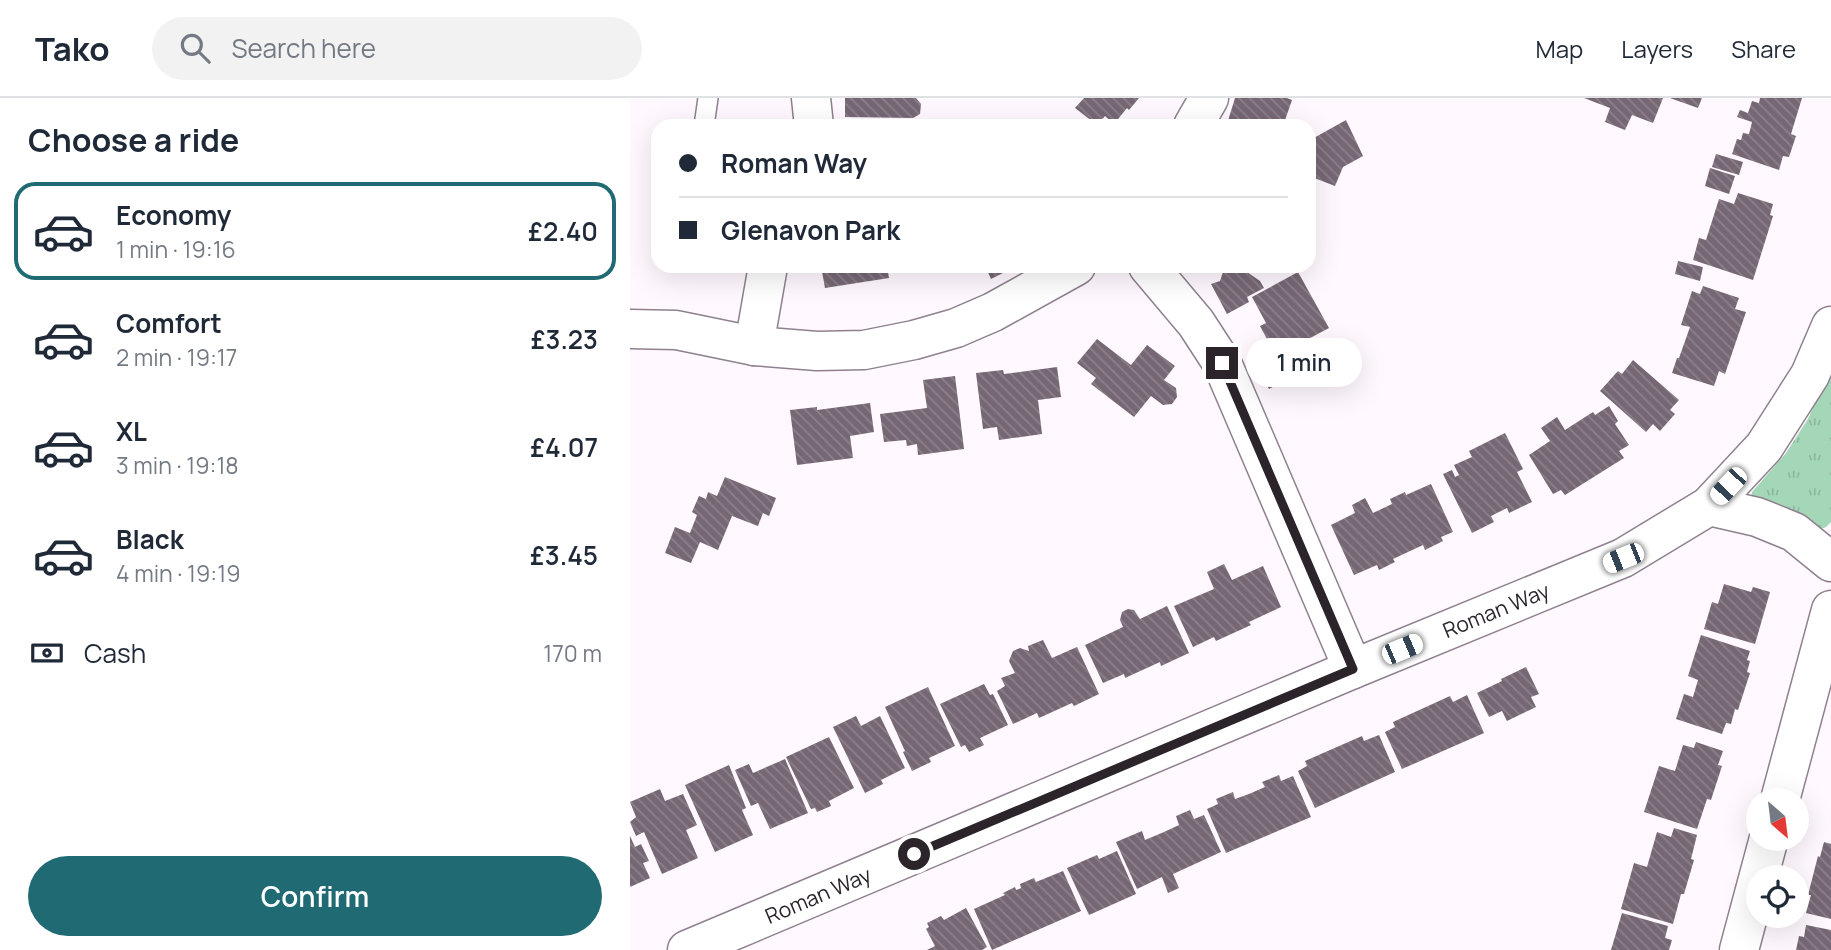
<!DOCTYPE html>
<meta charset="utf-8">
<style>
:root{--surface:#fff;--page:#f2f2f3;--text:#1f2937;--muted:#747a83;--line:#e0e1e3;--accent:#206b73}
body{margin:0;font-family:Manrope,sans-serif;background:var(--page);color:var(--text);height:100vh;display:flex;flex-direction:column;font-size:26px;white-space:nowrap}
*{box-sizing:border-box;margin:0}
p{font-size:23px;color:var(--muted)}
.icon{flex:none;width:38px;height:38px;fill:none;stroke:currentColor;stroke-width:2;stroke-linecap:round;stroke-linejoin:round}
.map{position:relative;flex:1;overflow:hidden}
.drawer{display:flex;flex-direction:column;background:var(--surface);width:630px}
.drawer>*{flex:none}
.guide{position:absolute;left:21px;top:21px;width:665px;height:154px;border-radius:21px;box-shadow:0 7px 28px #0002;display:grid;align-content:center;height:154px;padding:0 28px;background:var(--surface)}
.needle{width:46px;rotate:152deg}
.controls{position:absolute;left:1116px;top:690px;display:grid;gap:14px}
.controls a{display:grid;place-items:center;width:63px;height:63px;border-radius:50%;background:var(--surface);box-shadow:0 7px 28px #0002;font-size:35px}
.end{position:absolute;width:32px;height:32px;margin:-16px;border:9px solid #2b252b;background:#fff;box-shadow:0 0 0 4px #fff}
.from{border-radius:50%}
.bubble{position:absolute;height:49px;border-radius:24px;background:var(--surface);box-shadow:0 7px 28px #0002;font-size:23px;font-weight:600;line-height:49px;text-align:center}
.car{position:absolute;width:21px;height:42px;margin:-21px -10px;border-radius:9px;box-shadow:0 0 5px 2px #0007;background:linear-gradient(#fff 24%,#345 0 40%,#fff 0 76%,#345 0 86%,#fff 0)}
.guide b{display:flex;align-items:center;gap:24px;height:66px;font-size:26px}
.guide b+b{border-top:2px solid var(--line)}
.guide i{width:18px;height:18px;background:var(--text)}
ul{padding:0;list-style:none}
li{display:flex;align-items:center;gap:21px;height:98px;margin:0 14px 10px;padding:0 14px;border:4px solid transparent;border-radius:21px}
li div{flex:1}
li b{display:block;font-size:26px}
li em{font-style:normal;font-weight:600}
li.active{border-color:var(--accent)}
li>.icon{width:63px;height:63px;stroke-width:1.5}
h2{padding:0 28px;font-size:32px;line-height:84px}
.pay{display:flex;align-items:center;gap:18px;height:77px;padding:0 28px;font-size:26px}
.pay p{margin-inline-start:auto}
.cta{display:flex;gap:14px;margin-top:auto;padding:14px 28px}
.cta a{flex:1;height:80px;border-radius:42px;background:var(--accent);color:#fff;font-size:28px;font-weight:600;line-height:80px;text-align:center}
header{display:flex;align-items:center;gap:42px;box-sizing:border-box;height:98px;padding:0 35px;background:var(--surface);border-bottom:2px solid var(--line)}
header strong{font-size:33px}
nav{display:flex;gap:38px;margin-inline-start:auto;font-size:24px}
.search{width:490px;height:63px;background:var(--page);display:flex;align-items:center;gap:18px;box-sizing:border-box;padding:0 24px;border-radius:38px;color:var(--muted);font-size:26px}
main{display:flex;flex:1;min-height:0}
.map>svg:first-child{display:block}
.grass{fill:url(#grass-tufts)}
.building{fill:url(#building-back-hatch)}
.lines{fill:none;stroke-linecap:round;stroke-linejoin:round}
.lane-casing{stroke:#8f808f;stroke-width:22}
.street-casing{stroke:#8f808f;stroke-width:41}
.lane{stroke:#fff;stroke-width:19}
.street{stroke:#fff;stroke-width:38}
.route{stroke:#2b252b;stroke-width:9}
.labels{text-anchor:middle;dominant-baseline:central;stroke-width:7;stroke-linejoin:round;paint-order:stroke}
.street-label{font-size:21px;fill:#2b252b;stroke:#fff}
</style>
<header>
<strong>Tako</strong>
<div class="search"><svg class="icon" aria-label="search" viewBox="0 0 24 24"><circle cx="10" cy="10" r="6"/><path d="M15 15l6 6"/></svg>Search here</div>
<nav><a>Map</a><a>Layers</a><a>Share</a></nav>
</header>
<main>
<section class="drawer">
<h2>Choose a ride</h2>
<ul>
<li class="active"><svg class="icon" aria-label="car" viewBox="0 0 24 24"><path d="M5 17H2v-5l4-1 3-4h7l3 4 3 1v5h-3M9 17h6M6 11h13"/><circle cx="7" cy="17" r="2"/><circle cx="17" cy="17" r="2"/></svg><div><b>Economy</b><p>1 min · 19:16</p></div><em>£2.40</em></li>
<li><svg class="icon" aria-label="car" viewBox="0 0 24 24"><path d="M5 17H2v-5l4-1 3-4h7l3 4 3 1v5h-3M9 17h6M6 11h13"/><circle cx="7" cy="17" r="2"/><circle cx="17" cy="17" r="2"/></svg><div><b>Comfort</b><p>2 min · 19:17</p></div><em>£3.23</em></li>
<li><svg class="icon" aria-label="car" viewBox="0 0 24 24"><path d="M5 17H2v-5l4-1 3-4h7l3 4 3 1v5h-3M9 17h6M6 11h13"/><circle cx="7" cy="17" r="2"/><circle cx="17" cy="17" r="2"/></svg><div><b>XL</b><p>3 min · 19:18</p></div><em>£4.07</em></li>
<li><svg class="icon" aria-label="car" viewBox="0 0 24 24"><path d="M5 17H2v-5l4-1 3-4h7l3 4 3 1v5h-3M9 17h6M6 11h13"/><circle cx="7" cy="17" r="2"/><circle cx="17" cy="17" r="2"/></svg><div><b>Black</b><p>4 min · 19:19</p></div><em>£3.45</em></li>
</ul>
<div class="pay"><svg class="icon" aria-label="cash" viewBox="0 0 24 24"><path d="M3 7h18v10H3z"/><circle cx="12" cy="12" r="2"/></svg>Cash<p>170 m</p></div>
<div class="cta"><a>Confirm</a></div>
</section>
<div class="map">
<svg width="1201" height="852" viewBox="0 0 1201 852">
<defs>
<pattern id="grass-tufts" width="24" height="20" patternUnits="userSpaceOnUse" patternTransform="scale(1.75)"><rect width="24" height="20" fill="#a4d6b8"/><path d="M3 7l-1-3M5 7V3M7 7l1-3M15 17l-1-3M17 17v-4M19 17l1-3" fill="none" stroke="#8db89e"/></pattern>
<pattern id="building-back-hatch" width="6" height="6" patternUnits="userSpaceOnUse" patternTransform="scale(1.75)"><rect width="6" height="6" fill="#766774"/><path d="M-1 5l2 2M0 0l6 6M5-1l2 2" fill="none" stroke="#8c818a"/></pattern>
</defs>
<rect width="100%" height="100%" fill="#fff8fe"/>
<!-- grass -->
<polygon class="grass" points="1201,269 1201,424 1196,429 1186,433 1121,399 1122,394 1156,355 1178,321"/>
<!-- building -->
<g class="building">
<polygon points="215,0 286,0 291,6 290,16 283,20 215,19"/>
<polygon points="454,0 509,0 499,12 497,10 484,26 475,18 467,27 445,10"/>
<polygon points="605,0 657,0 662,2 653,28 603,28 597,26"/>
<polygon points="954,0 1033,0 1023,25 1002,17 995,32 975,24 980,10"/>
<polygon points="1040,0 1072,0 1068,10"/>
<polygon points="1130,0 1172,0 1161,36 1166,38 1159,59 1153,58 1149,72 1102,56 1107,41 1111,42 1113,35 1119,36 1122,24 1107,19 1110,12 1118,15 1122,3 1129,5"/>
<polygon points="716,22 733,58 713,69 705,88 679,78 679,48 682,41"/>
<polygon points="1086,56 1113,64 1109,77 1082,69"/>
<polygon points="1080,70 1105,78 1099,96 1075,88"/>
<polygon points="1108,95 1143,106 1140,117 1143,118 1123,182 1063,162 1069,140 1076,142 1089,101 1104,106"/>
<polygon points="1048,163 1073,169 1070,183 1045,176"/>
<polygon points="191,168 257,168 259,180 195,190"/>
<polygon points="355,168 387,168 361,181"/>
<polygon points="595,168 620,168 617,174 630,183 634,190 617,199 619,204 597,216 581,186 590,183"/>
<polygon points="668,174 699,230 652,255 644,242 639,245 630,228 636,225 622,199"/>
<polygon points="1073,188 1109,200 1105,211 1116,214 1095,276 1089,273 1084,288 1042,275 1047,260 1049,260 1060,229 1051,227 1062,193 1070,196"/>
<polygon points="467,241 501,267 517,247 545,268 534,282 546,290 547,299 542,306 533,307 521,298 504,319 461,286 466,280 447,265"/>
<polygon points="683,247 691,262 639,291 631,276"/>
<polygon points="1003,262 1049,302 1040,312 1045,316 1030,333 1023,326 1016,334 970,293 988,273 992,276"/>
<polygon points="427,269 431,299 408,302 412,336 369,342 367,329 353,331 346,275 373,272 374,276"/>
<polygon points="325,278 334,351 288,357 287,346 277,348 276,342 254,344 250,316 297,310 293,282"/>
<polygon points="240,305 244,334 220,338 223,360 167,367 160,312 187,309 187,312"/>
<polygon points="979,308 988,323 985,326 999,347 989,353 994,360 935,397 931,392 923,396 899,357 920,343 911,330 927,319 935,332 963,314 965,317"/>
<polygon points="875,335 893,371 887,374 902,404 879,415 877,410 861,418 864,424 842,435 813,376 822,372 825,379 829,377 824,367 842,359 839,353"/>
<polygon points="95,379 146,400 139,418 133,415 128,428 102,418 88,452 70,444 61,465 35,455 45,429 60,435 67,417 62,414 69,398 76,401 78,394 87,398"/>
<polygon points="801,386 823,434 811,439 813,443 795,452 793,447 763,461 765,464 749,472 747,467 724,477 701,427 725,415 722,407 735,400 743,415 762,406 760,401 775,394 776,397"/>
<polygon points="594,466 602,482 633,468 651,509 619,524 621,527 586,543 584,539 563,549 544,508 584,491 577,474"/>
<polygon points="1094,486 1121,494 1123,489 1140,494 1125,546 1074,531 1082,504 1088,506"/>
<polygon points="537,508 559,555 531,568 530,564 495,580 494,576 473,585 455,547 493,529 490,522 492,514 498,511 504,512 510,521"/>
<polygon points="1071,537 1120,553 1117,562 1120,563 1117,574 1120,575 1108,612 1105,611 1101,626 1096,625 1092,636 1046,621 1054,596 1063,599 1068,582 1058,578"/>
<polygon points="413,542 422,560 447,549 469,596 444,608 442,605 409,620 407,615 383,626 367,593 375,588 371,580 385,575 379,563 383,553 390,550 399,553 398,548"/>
<polygon points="896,569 909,596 901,599 906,609 877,623 872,613 859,619 847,595 872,583 871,581"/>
<polygon points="354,586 360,597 363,596 378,627 350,640 354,647 339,654 335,647 331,649 310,606"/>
<polygon points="298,589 325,648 299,660 301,664 282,673 273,654 275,653 255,609"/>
<polygon points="837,597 854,635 772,671 755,634 765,629 763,624 820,598 823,604"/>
<polygon points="226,618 231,628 250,618 275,670 251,682 253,686 235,695 203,629"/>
<polygon points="749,637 765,674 685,710 668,673 677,668 675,663 732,638 734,643"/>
<polygon points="199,639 224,690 199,703 201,708 187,714 185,710 181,711 156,659"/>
<polygon points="1066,644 1093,653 1088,667 1092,668 1081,702 1077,701 1067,731 1014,714 1029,668 1045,673 1053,647 1064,650"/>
<polygon points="155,661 178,715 140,731 128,705 121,708 105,672 119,666 123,675"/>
<polygon points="99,667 116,710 112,712 123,737 85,754 55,687"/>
<polygon points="649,677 651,683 663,678 681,719 596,755 577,711 588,706 586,701 603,694 605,701 619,696 635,689 632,684"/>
<polygon points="30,691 35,703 53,696 67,727 56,732 68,760 32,776 14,734 6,738 0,724 6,719 0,704"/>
<polygon points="560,712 564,721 574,717 591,754 543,776 549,790 538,795 532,779 507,791 486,744 512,733 515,742 534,734 549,727 546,718"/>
<polygon points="1044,730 1067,737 1061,761 1064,762 1054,796 1051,796 1043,826 991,811 1004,765 1017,769 1027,734 1041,739"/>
<polygon points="0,738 5,749 11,746 19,763 13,765 20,780 0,789"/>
<polygon points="1194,744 1201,746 1201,821 1176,815 1181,797 1178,797 1188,758 1190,759"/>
<polygon points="487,753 506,796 459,817 437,770 467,757 469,761"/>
<polygon points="433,773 451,813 362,852 344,811 375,797 373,795 385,789 386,792 389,791 391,790 390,786 404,780 406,784"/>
<polygon points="336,810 357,849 352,852 297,852 305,848 296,831 299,829 297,825 311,818 314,822"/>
<polygon points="992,815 1038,828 1035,840 1042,842 1039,852 981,852"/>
<polygon points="1176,827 1201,832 1201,852 1166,852 1169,838 1174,839"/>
</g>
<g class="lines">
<!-- lane casing -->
<g class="lane-casing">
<polyline id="lane" points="74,28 78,0"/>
</g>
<!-- street casing -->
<g class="street-casing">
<g id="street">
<polyline points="181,0 184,28"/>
<polyline points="563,28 579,0"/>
<polyline points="518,168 566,225 592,265 723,571"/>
<polyline points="0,231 46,232 124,248 187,253 234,252 284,242 326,230 363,214 446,168"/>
<polyline points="124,248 138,168"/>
<polyline points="1079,408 1127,419 1164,434 1201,464"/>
<polyline points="1150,702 1201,512"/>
<polyline points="57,852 723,571 993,460 1079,408 1134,349 1180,277 1201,228"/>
<polyline points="1109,852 1139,740"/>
</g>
</g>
<!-- lane -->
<use href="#lane" class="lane"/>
<!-- street -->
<use href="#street" class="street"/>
</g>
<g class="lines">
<!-- route -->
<polyline class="route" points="284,756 723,571 592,265"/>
</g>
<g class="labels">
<!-- street labels -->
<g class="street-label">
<text transform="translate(866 512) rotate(-22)">Roman Way</text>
<text transform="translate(188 797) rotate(-23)">Roman Way</text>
</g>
</g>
</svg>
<div class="controls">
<a><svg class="needle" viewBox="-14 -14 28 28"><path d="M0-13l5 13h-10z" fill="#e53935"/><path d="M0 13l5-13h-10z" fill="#747a83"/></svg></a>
<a><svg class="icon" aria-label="locate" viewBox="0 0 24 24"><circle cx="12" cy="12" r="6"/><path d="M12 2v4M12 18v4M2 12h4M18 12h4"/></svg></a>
</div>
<i class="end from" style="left:284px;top:756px"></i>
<i class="end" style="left:592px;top:265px"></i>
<div class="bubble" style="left:616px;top:240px;width:116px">1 min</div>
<i class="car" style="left:1098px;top:388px;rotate:223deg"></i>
<i class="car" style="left:993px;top:460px;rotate:248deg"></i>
<i class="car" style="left:772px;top:551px;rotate:67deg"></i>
<div class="guide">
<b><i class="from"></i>Roman Way</b>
<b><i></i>Glenavon Park</b>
</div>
</div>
</main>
